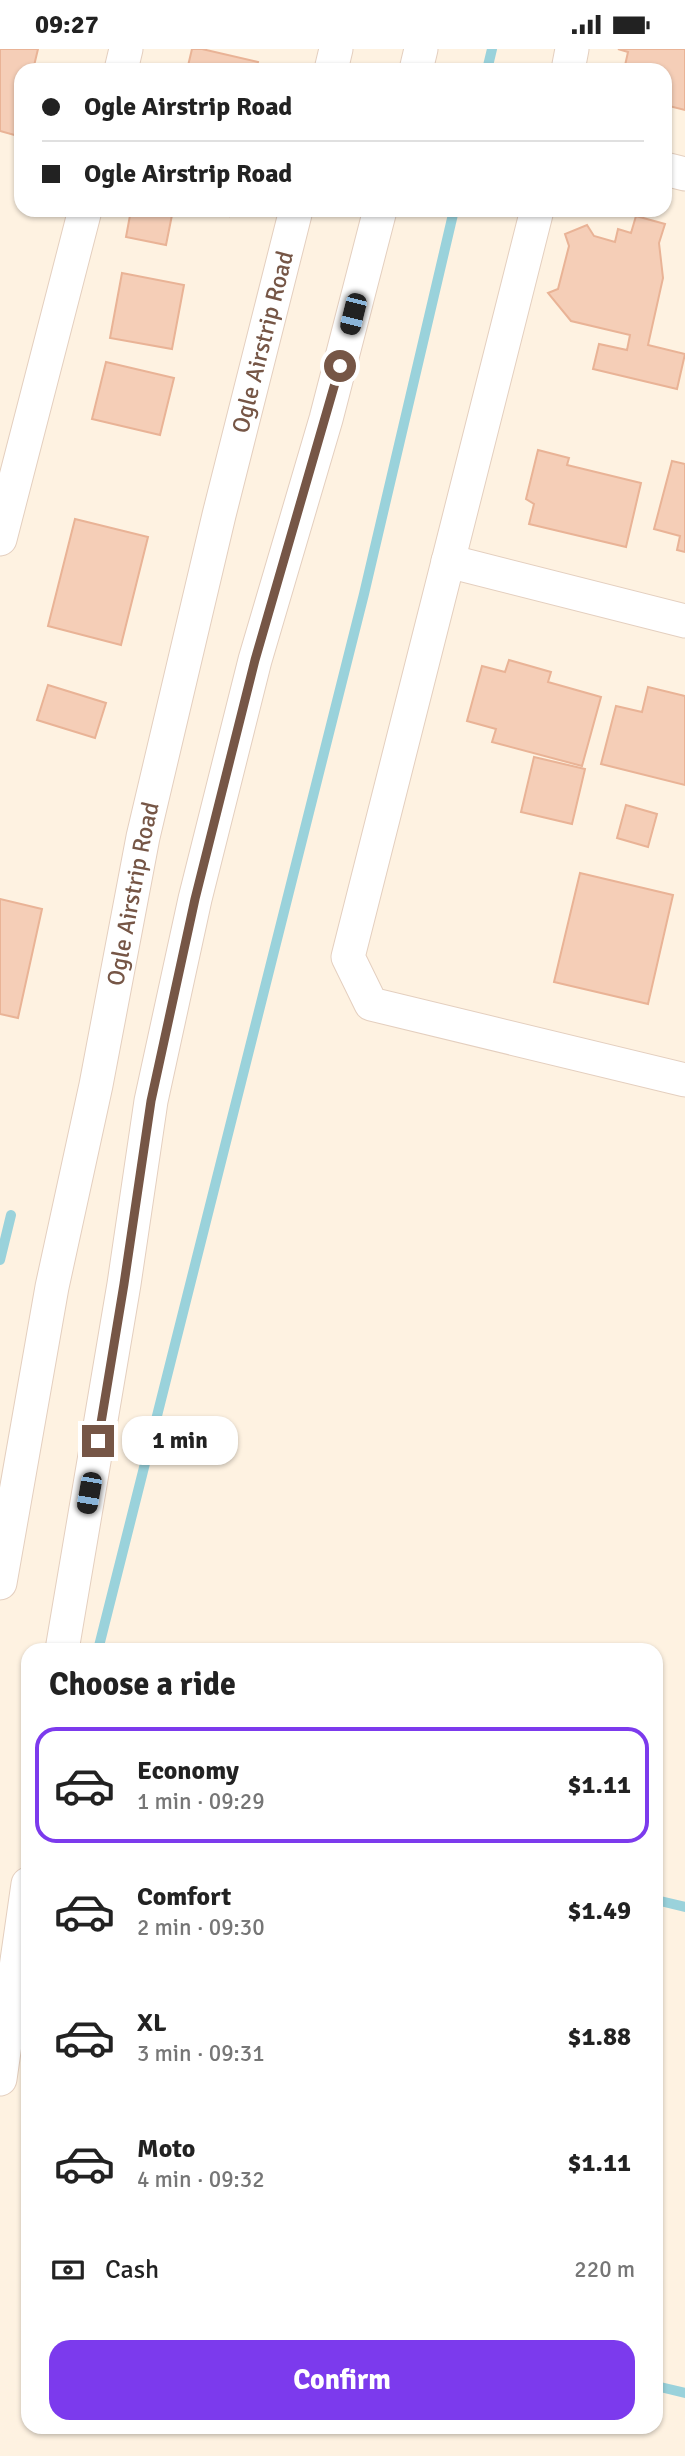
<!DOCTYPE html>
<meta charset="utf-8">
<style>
:root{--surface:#fff;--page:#f2f2f2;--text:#222;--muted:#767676;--line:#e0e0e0;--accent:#7c3aed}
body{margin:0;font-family:Signika,sans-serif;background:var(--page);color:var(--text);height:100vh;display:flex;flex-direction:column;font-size:26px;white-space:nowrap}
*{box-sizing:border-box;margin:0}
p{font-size:23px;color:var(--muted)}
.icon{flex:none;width:38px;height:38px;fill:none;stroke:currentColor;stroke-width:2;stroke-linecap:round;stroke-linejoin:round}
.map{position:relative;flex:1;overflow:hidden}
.sheet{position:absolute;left:21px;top:1594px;width:642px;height:791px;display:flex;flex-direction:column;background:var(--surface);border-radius:21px;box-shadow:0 2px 5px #0004}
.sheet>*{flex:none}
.hud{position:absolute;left:14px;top:14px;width:658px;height:154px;border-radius:21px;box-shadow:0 2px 5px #0004;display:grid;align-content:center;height:154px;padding:0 28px;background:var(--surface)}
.end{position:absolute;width:32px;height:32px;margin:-16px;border:9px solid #765646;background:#fff;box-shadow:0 0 0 4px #fff}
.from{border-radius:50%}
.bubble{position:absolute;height:49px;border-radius:21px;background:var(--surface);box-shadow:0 2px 5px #0004;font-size:23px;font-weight:700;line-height:49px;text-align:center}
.car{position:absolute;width:21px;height:42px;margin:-21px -10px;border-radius:9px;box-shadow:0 0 5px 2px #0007;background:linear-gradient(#222 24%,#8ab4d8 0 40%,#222 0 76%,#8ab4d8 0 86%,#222 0)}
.hud b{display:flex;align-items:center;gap:24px;height:66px;font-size:26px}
.hud b+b{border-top:2px solid var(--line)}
.hud i{width:18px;height:18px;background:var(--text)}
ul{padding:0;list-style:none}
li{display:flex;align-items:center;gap:21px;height:116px;margin:0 14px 10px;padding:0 14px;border:4px solid transparent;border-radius:21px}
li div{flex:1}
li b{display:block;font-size:26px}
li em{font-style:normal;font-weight:700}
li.on{border-color:var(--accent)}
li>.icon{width:63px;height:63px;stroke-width:1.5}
h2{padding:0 28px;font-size:32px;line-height:84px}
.pay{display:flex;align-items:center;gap:18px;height:77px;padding:0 28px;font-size:26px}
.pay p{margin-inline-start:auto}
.button{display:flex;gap:14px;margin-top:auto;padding:14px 28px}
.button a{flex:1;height:80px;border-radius:21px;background:var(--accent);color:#fff;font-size:28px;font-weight:700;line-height:80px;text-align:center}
.status{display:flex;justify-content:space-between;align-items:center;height:49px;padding:0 35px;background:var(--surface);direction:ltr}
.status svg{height:19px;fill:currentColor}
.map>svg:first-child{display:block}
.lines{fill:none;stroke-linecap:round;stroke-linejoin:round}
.stream{stroke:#9ad2db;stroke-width:10}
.building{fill:#f5ceb7;stroke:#e9b396;stroke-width:2}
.minor-casing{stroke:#e4cfbf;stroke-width:35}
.minor{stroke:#fff;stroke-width:33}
.route{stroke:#765646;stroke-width:9}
.labels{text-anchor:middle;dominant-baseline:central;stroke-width:6;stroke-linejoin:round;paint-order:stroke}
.street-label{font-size:24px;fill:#765646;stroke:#fff6e9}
</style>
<div class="status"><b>09:27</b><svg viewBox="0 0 49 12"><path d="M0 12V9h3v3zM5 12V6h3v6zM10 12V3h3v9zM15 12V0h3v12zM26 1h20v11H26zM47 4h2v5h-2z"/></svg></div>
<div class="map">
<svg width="685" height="2407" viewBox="0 0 685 2407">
<rect width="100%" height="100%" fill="#fef2e1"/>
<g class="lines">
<!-- stream -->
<g class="stream">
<polyline points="487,21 492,0"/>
<polyline points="0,1211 11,1166"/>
<polyline points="98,1601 364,545 454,161"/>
<polyline points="656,1851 685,1858"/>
<polyline points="656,2337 685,2344"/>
</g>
</g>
<!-- building -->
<g class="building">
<polygon points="0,0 38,0 33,21 21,21 21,74 18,87 0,82"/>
<polygon points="192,0 202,0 258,13 256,21 187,21"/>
<polygon points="618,0 685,0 685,61 665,56 665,21 624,21 628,3"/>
<polygon points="131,161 173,161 166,196 126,188"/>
<polygon points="201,161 230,161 229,167"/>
<polygon points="636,167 665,175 659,194 663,229 648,296 685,305 677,340 593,320 599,295 627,301 630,286 571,272 548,244 558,240 569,197 565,185 587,176 594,187 615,193 618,180 631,184"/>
<polygon points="122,224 184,236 172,300 110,289"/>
<polygon points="106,313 174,329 160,386 92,370"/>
<polygon points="538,401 569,409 567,416 641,434 626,498 529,475 534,455 526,450"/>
<polygon points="672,412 685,415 685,503 677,501 680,487 654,480"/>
<polygon points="75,470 148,488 121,596 48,577"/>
<polygon points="509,611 551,623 548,633 601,648 582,717 492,693 496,680 467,672 482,617 505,623"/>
<polygon points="48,636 106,654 95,689 37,671"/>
<polygon points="648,638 685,647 685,736 601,715 616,657 642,663"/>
<polygon points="534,708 585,720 572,775 521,763"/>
<polygon points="626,756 657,765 648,798 617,789"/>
<polygon points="580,824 673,846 648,955 554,933"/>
<polygon points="0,850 42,860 18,969 0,965"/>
</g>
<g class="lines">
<!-- minor casing -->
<g class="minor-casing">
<g id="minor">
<polyline points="121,21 126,0"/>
<polyline points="331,21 336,0"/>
<polyline points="416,21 421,0"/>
<polyline points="568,21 572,0"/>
<polyline points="665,120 685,125"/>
<polyline points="537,161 348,908 371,955 685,1031"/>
<polyline points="0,490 85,161"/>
<polyline points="448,512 685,572"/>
<path id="s1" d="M0 1534 52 1238 96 1036 143 788 219 466 296 161"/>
<polyline points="62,1601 124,1235 151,1052 195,850 255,611 326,370 380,161"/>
<polyline points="0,2030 28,1835"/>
</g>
</g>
<!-- minor -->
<use href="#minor" class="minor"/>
</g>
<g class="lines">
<!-- route -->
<polyline class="route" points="98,1392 124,1235 151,1052 195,850 255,611 340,317"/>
</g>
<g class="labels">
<!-- street labels -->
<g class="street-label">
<text stroke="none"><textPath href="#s1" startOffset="1269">Ogle Airstrip Road</textPath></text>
<text stroke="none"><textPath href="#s1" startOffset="702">Ogle Airstrip Road</textPath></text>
</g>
</g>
</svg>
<i class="end from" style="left:340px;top:317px"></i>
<i class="end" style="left:98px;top:1392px"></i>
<div class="bubble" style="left:122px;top:1367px;width:116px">1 min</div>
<i class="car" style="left:353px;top:265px;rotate:194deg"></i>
<i class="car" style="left:89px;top:1444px;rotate:190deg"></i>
<div class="hud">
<b><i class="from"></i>Ogle Airstrip Road</b>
<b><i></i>Ogle Airstrip Road</b>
</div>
<section class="sheet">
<h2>Choose a ride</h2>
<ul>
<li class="on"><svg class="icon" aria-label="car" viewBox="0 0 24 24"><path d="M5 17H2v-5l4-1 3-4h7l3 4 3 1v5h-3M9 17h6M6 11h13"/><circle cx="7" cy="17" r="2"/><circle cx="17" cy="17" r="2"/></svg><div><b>Economy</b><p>1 min · 09:29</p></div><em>$1.11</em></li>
<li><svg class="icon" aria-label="car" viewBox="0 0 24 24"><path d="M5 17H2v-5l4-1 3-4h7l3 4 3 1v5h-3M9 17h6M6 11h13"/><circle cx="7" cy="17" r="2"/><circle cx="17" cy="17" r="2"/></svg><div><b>Comfort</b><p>2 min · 09:30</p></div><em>$1.49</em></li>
<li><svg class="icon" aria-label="car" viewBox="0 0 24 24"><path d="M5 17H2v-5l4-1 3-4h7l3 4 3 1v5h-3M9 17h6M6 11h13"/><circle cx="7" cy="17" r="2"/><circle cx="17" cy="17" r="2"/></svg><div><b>XL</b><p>3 min · 09:31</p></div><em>$1.88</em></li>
<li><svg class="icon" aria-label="car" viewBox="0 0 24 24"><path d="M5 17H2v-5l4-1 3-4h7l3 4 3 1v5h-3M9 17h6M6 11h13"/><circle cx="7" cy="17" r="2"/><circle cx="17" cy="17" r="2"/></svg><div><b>Moto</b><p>4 min · 09:32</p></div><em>$1.11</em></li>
</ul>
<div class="pay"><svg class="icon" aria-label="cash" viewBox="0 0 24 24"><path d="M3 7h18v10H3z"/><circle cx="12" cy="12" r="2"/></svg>Cash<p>220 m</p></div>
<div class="button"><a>Confirm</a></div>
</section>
</div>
